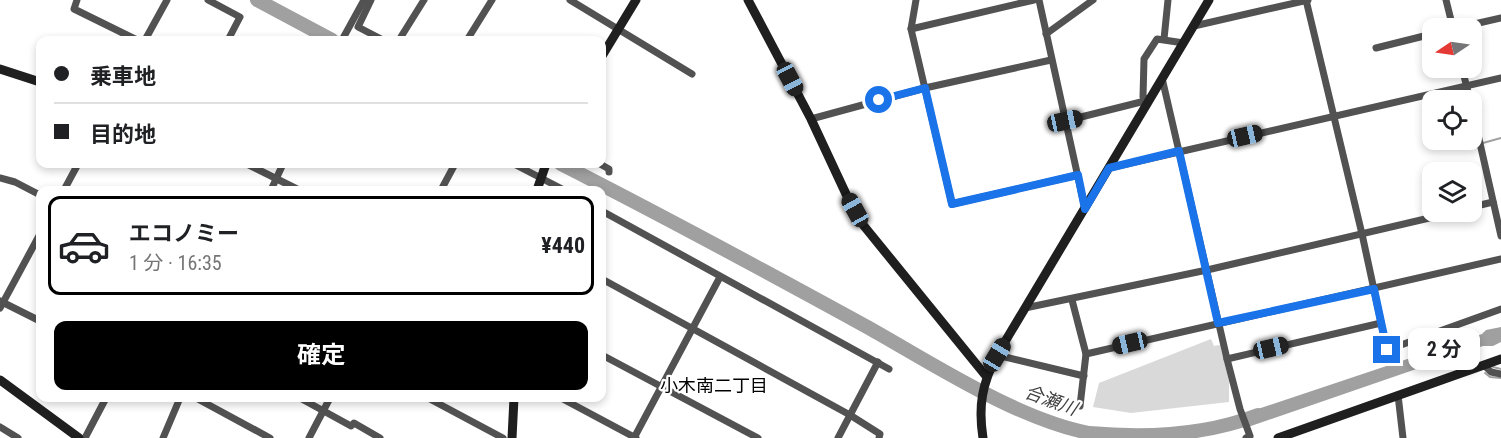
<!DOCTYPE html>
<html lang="ja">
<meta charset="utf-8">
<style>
:root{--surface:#fff;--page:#f6f6f6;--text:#202124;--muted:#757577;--line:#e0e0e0;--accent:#000}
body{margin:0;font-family:"Roboto Condensed","Noto Sans JP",sans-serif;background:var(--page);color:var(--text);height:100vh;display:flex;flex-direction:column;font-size:22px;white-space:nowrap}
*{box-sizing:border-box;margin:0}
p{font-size:20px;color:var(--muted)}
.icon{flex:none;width:33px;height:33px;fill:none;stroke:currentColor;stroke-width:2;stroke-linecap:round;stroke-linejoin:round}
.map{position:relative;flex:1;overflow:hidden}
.sheet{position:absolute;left:36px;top:186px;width:570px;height:216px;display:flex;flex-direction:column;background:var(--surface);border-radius:12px;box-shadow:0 3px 9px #0003}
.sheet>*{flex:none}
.banner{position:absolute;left:36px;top:36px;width:570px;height:132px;border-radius:12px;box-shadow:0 3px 9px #0003;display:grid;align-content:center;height:132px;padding:0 18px;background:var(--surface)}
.needle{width:39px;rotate:257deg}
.buttons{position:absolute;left:1422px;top:18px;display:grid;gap:12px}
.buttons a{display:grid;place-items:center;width:60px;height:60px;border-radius:12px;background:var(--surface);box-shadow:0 3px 9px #0003;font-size:30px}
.end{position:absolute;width:27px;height:27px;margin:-14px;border:8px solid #1a73e8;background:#fff;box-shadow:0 0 0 3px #fff}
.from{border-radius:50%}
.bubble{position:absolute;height:42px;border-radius:12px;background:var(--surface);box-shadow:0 3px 9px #0003;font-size:20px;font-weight:700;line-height:42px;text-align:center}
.car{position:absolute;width:18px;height:36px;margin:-18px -9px;border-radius:8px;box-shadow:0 0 4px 2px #0007;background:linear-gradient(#222 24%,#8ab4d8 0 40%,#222 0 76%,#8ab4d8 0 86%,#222 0)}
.banner b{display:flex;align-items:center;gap:21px;height:57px;font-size:22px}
.banner b+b{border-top:2px solid var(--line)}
.banner i{width:15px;height:15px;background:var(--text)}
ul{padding:10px 0 0;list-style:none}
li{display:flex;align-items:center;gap:18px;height:99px;margin:0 12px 9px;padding:0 6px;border:3px solid var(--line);border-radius:12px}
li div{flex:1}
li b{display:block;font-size:22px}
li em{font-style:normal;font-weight:700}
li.current{border-color:var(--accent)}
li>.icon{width:54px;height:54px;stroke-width:1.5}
.button{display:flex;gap:12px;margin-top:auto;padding:12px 18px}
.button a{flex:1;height:69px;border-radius:12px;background:var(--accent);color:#fff;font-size:24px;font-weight:700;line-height:69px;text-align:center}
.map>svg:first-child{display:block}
.green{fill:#d9d9d9}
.water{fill:#a0a0a0}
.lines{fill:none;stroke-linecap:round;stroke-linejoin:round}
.stream{stroke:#a0a0a0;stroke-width:2}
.river{stroke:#a0a0a0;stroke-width:14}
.street{stroke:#525252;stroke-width:7}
.secondary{stroke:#1f1f1f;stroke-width:9}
.secondary-bridge{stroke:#1f1f1f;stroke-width:9}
.route{stroke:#1a73e8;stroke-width:8}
.labels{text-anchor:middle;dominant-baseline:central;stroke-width:4.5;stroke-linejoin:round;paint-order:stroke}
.neighbourhood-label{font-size:18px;fill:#000;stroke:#fff}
.water-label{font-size:18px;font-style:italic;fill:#414141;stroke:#fff}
</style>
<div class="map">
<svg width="1501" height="438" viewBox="0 0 1501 438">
<rect width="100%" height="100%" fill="#fff"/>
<!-- green -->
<polygon class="green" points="1211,339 1214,346 1220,345 1229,381 1229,402 1131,413 1093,407 1099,383"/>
<!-- water -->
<polygon class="water" points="1501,327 1501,342 1493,346 1483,346 1248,427 1243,414 1482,334 1486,330"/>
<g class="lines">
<!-- stream -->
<g class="stream">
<polyline points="1483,143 1501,138"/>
<polyline points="1492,364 1493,367 1501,369"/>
<polyline points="1485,373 1490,377 1501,378"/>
</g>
<!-- river -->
<g class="river">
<polyline points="257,0 332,40"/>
<path d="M561 164C665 217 767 272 869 328 933 364 1017 419 1089 433 1146 438 1204 436 1258 415"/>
</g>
<!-- street -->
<g class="street">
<polyline points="77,0 74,9 137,40"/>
<polyline points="208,0 240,17 228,40"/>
<polyline points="371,0 358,27 383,40"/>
<polyline points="570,0 692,74"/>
<polyline points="916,0 911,29 952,204 1078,175"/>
<polyline points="1039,0 1085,209"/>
<polyline points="1306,0 1362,234 1387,350 1501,309"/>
<polyline points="1446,0 1453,28"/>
<polyline points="1194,26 1308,0"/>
<polyline points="1457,28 1501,18"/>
<polyline points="911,29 1034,0"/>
<polyline points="1046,34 1093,0"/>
<polyline points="1164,39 1168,0"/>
<polyline points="145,40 167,0"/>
<polyline points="342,40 364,0"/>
<polyline points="399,40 424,0"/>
<polyline points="467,40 492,0"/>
<polyline points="1376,48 1432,34"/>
<polyline points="1462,68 1470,100"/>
<polyline points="1162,78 1227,359 1240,409 1250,436 1246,438"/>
<polyline points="1472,108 1501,236"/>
<polyline points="811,119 925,88 1051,60"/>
<polyline points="1065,121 1149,100 1143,97 1144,59 1157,39 1184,43"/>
<polyline points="247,164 299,190"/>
<polyline points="514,164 564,190"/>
<polyline points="600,164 609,169 609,172"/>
<polyline points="1109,168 1501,78"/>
<polyline points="0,178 15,182 40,195"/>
<polyline points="64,190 78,164"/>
<polyline points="271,190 283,164"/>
<polyline points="441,190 455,164"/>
<polyline points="1472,207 1493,202"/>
<polyline points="602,211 889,369"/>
<polyline points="602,279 850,415 880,434 879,438"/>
<polyline points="1072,300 1086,354 1080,406"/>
<polyline points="0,301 40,321"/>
<polyline points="0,308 40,234"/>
<polyline points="1025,308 1207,270 1455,212"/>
<polyline points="1086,354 1501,259"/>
<polyline points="602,355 758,438"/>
<polyline points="997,355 1084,376"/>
<polyline points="1227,359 1381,323"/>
<polyline points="1484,365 1491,372 1501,374"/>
<polyline points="1398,395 1403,438"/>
<polyline points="196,398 270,438"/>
<polyline points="300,398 351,426 354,423 380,438"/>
<polyline points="428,398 503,438"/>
<polyline points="561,398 636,438"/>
<polyline points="0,427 18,438"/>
<polyline points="85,438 106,398"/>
<polyline points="163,438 180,398"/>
<polyline points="309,438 330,398"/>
<polyline points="634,438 720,277"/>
<polyline points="838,438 878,362"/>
</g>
<!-- secondary -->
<g class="secondary">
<polyline points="748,0 811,119 846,194 864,226 986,376"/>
<polyline points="602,56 636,0"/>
<polyline points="0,69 40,82"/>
<polyline points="0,380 79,438"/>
<polyline points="512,438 514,398"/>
<path d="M983 438C978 406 982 384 997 355L1209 0"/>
<polyline points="1278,438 1501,359"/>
</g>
<!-- secondary-bridge -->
<polyline class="secondary-bridge" points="537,190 546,164"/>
</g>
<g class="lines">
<!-- route -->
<polyline class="route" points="879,100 925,88 952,204 1078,175 1085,209 1109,168 1179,151 1218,323 1374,289 1387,350"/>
</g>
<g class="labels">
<!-- neighbourhood labels -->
<g class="neighbourhood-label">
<text x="714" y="385">小木南二丁目</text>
</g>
<!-- water labels -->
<g class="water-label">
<text transform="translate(1051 400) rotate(20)">合瀬川</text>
</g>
</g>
</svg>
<div class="buttons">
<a><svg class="needle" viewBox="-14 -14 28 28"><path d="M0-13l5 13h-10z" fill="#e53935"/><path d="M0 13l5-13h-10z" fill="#757577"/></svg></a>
<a><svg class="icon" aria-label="locate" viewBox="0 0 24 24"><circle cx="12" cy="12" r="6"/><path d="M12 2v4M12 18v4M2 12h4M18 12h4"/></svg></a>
<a><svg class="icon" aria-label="layers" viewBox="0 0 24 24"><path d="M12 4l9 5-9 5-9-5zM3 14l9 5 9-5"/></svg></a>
</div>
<i class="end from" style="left:879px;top:100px"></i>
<i class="end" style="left:1387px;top:350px"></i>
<div class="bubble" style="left:1408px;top:328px;width:72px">2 分</div>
<i class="car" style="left:790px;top:79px;rotate:152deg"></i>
<i class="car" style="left:1065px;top:121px;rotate:78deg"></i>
<i class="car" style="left:1245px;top:136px;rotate:77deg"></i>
<i class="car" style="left:855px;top:210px;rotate:331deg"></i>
<i class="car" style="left:1130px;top:343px;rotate:257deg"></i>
<i class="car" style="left:1271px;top:348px;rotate:77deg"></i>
<i class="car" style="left:997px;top:355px;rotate:31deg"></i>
<div class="banner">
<b><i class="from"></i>乗車地</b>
<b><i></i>目的地</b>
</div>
<section class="sheet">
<ul>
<li class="current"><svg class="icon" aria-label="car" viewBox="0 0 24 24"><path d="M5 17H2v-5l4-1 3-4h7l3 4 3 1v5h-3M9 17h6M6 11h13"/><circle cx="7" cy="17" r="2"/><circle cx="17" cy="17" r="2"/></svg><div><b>エコノミー</b><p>1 分 · 16:35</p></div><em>¥440</em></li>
</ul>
<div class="button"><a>確定</a></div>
</section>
</div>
